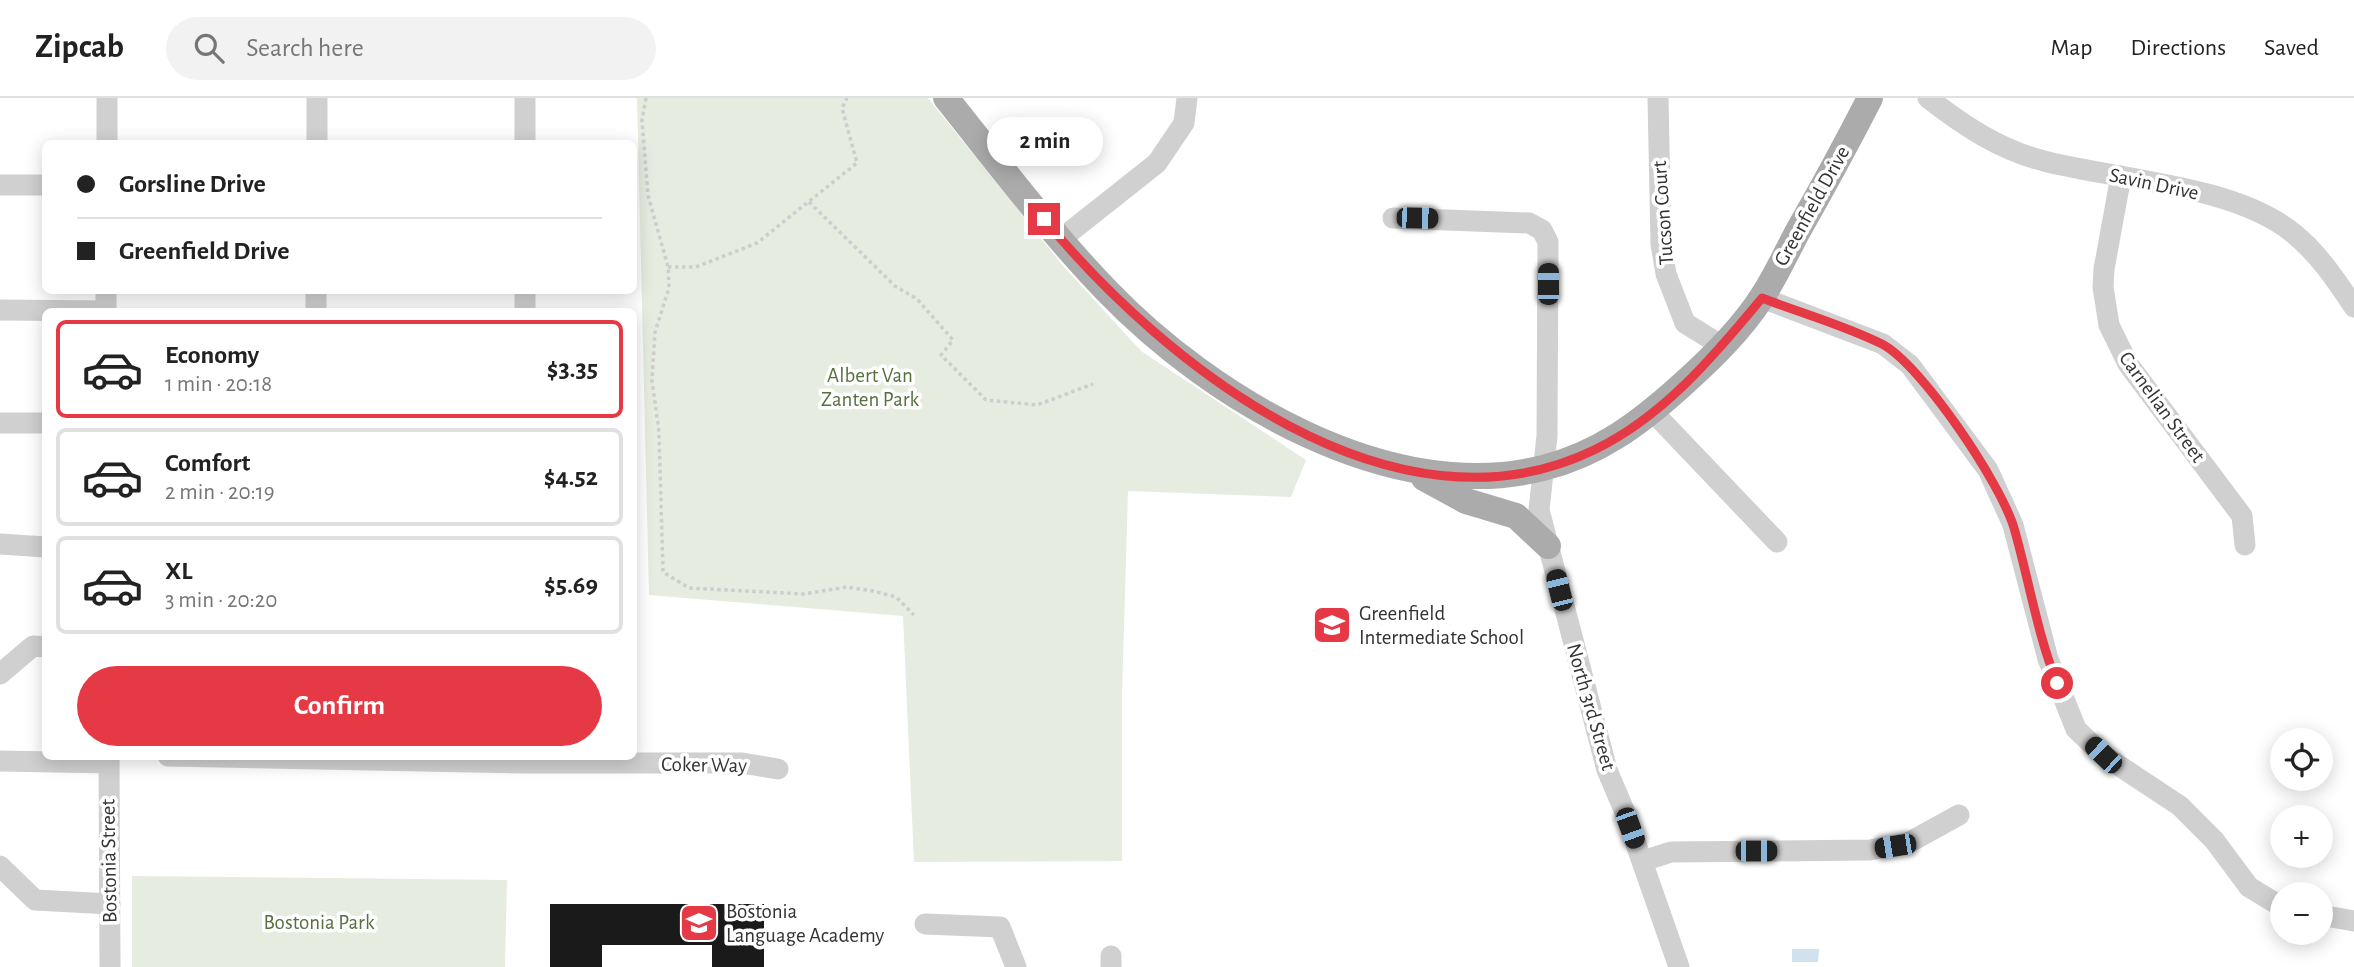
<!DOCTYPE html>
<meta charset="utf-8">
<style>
:root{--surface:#fff;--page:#f2f2f2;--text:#222;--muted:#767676;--line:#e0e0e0;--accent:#e63946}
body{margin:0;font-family:"Alegreya Sans",sans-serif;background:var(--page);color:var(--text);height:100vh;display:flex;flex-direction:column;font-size:26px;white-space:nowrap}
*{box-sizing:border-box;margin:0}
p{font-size:23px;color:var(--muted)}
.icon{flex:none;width:38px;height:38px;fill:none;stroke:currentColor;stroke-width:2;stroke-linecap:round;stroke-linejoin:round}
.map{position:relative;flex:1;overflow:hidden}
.drawer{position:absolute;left:42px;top:210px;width:595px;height:452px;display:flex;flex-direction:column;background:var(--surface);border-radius:10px;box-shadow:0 4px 18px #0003}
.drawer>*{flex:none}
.hud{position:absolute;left:42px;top:42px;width:595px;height:154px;border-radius:10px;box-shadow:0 4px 18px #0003;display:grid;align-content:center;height:154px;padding:0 35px;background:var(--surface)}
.fabs{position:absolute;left:2270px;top:630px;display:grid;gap:14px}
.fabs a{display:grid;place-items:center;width:63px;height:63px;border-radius:50%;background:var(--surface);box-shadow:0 4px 18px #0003;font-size:35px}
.end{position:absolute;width:32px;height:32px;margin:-16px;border:9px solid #e63946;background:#fff;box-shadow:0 0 0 4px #fff}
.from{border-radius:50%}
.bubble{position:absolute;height:49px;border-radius:24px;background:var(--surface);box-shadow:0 4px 18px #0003;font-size:23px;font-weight:700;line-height:49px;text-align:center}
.car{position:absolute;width:21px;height:42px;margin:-21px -10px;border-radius:9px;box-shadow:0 0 5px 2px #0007;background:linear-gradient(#222 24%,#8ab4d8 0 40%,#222 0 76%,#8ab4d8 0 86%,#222 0)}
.hud b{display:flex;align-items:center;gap:24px;height:66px;font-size:26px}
.hud b+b{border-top:2px solid var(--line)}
.hud i{width:18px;height:18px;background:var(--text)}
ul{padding:12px 0 0;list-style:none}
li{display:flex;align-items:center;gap:21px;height:98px;margin:0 14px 10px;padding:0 21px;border:4px solid var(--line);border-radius:10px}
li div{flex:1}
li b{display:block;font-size:26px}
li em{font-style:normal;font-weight:700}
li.current{border-color:var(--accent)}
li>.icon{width:63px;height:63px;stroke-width:1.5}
.action{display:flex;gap:14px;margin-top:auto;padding:14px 35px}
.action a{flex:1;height:80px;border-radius:42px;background:var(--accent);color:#fff;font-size:28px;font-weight:700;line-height:80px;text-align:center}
header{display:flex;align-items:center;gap:42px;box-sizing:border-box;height:98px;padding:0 35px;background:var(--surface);border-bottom:2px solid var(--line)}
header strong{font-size:33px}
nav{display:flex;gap:38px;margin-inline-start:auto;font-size:24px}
.search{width:490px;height:63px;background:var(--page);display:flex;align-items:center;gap:18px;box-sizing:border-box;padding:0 24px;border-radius:38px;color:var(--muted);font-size:26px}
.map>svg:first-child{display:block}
.green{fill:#e6ecdf}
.water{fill:#cfe2ee}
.building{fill:#1a1a1a}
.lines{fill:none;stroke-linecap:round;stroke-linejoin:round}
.path{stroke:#cdcdcd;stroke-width:3.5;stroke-dasharray:3.5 3.5;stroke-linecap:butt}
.minor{stroke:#d0d0d0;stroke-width:21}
.major{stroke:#ababab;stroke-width:26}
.route{stroke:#e63946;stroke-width:9}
.labels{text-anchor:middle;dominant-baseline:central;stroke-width:7;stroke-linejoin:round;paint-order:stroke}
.street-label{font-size:21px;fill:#333;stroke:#fff}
.park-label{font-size:21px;fill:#56703f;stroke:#fff}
.poi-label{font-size:21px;fill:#333;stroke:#fff;text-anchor:start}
</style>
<header>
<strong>Zipcab</strong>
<div class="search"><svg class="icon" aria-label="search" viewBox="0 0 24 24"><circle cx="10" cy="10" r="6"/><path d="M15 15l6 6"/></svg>Search here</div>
<nav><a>Map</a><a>Directions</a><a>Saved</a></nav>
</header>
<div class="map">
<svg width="2354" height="869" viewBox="0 0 2354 869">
<rect width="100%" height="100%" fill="#fff"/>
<!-- green -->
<g class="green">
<polygon points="637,0 928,0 1064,169 1141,253 1306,362 1291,399 1128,393 1122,595 1122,763 914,764 903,518 649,497"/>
<polygon points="132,778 507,782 505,869 132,869"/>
</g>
<!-- water -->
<polygon class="water" points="1792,851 1819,851 1818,864 1792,864"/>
<!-- building -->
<polygon class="building" points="550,806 764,806 764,869 712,869 712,847 602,847 602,869 550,869"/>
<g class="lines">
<!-- path -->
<g class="path">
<polyline points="646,0 642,22 648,97 668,169 669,190 655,234 652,282 659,334 663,474 689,490 804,496 847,489 873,493 896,499 914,517"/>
<polyline points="809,104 895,188 917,201 953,242 941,257 986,302 1037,307 1093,286"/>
<polyline points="668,169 696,169 757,145 857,65 842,10 847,0"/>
</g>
<!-- minor -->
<g class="minor">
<polyline points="525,0 525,46"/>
<polyline points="1658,0 1661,146 1666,176 1685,225 1722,248"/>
<path d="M1928 0C1964 28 2000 52 2044 63 2118 82 2234 87 2293 135 2318 155 2336 182 2354 209"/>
<polyline points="107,46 107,0"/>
<polyline points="317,46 317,0"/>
<polyline points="2121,78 2104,171 2103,189 2109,227 2128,266 2242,418 2245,447"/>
<polyline points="0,87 46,87"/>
<polyline points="1393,120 1529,125 1542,132 1548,144 1547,338 1539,412 1607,672 1624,712 1679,869"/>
<polyline points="1061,141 1157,65 1184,25 1187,0"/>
<polyline points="525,192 525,214"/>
<polyline points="1762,200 1883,246 1910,267 1988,372 2013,427 2048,561 2076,631 2103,657 2180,708 2214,742 2249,789 2282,809"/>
<polyline points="0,212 106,213"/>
<polyline points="106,214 106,192"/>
<polyline points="316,214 316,192"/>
<polyline points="1653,314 1777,444"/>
<polyline points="0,325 46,325"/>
<polyline points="0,446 46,449"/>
<polyline points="0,576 33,548 46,549"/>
<polyline points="109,658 110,869"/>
<polyline points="168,658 525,665 742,665 778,671"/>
<polyline points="0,663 109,665"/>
<polyline points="1643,763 1671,754 1870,752 1908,745 1959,717"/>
<polyline points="0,768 35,802 110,806"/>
<polyline points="2320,817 2354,823"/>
<polyline points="925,826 1000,829 1016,869"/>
<polyline points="1111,869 1111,858"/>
</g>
<!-- major -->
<g class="major">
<path d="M946 0C998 65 1049 133 1107 193 1210 300 1390 409 1543 370 1599 356 1640 325 1682 287 1711 261 1741 232 1762 199 1776 178 1786 155 1798 133 1823 89 1847 45 1870 0"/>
<polyline points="1424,380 1466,403 1516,418 1548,448"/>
</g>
</g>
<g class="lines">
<!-- route -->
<path class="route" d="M1044 121C1165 268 1394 449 1594 352 1663 319 1714 258 1762 200 1801 215 1844 227 1882 246 1922 267 2001 386 2014 430 2029 482 2037 535 2057 585"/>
</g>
<!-- icons -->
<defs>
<g id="school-square" transform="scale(2.0125)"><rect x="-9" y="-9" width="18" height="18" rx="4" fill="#e63946" stroke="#fff"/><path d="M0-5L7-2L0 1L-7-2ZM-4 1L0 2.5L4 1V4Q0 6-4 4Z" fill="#fff"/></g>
</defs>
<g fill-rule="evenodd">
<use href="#school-square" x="1332" y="527"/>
<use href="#school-square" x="699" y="825"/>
</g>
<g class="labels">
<!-- street labels -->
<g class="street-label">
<text transform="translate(2154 86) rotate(12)">Savin Drive</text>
<text transform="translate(1812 108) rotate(-61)">Greenfield Drive</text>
<text transform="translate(1663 115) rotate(-94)">Tucson Court</text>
<text transform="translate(2162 309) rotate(54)">Carnelian Street</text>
<text transform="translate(1591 609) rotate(74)">North 3rd Street</text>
<text transform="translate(704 667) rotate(1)">Coker Way</text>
<text transform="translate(109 763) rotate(-91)">Bostonia Street</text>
</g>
<!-- park labels -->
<g class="park-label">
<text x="870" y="277">Albert Van<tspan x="870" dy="24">Zanten Park</tspan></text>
<text x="319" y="824">Bostonia Park</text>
</g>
<!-- poi labels -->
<g class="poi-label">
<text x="1359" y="515">Greenfield<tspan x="1359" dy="24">Intermediate School</tspan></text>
<text x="726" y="813">Bostonia<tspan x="726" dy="24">Language Academy</tspan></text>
</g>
</g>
</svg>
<div class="fabs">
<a><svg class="icon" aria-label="locate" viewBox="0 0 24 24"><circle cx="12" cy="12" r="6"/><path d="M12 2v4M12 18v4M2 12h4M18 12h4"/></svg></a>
<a>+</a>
<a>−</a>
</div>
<i class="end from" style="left:2057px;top:585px"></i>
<i class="end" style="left:1044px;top:121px"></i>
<div class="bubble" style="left:987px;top:19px;width:116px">2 min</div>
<i class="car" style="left:1417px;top:120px;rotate:91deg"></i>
<i class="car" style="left:1548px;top:186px;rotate:0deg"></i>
<i class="car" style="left:1559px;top:492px;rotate:346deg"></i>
<i class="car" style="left:2103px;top:657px;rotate:314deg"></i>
<i class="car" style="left:1630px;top:730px;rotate:160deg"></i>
<i class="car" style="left:1895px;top:748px;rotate:261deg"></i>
<i class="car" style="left:1756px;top:753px;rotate:90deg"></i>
<div class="hud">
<b><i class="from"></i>Gorsline Drive</b>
<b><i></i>Greenfield Drive</b>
</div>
<section class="drawer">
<ul>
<li class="current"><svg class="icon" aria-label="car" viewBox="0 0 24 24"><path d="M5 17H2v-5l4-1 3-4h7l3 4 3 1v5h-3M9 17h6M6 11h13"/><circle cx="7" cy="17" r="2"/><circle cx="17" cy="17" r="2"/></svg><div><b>Economy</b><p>1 min · 20:18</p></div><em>$3.35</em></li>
<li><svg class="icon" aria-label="car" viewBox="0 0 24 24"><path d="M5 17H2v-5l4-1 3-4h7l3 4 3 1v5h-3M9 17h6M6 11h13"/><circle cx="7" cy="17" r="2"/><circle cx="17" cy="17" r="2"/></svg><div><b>Comfort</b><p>2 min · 20:19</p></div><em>$4.52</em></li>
<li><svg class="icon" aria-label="car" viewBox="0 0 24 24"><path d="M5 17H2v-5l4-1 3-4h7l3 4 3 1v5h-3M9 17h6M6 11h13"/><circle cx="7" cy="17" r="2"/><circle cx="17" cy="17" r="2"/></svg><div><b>XL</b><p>3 min · 20:20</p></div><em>$5.69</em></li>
</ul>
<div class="action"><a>Confirm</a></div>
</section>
</div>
